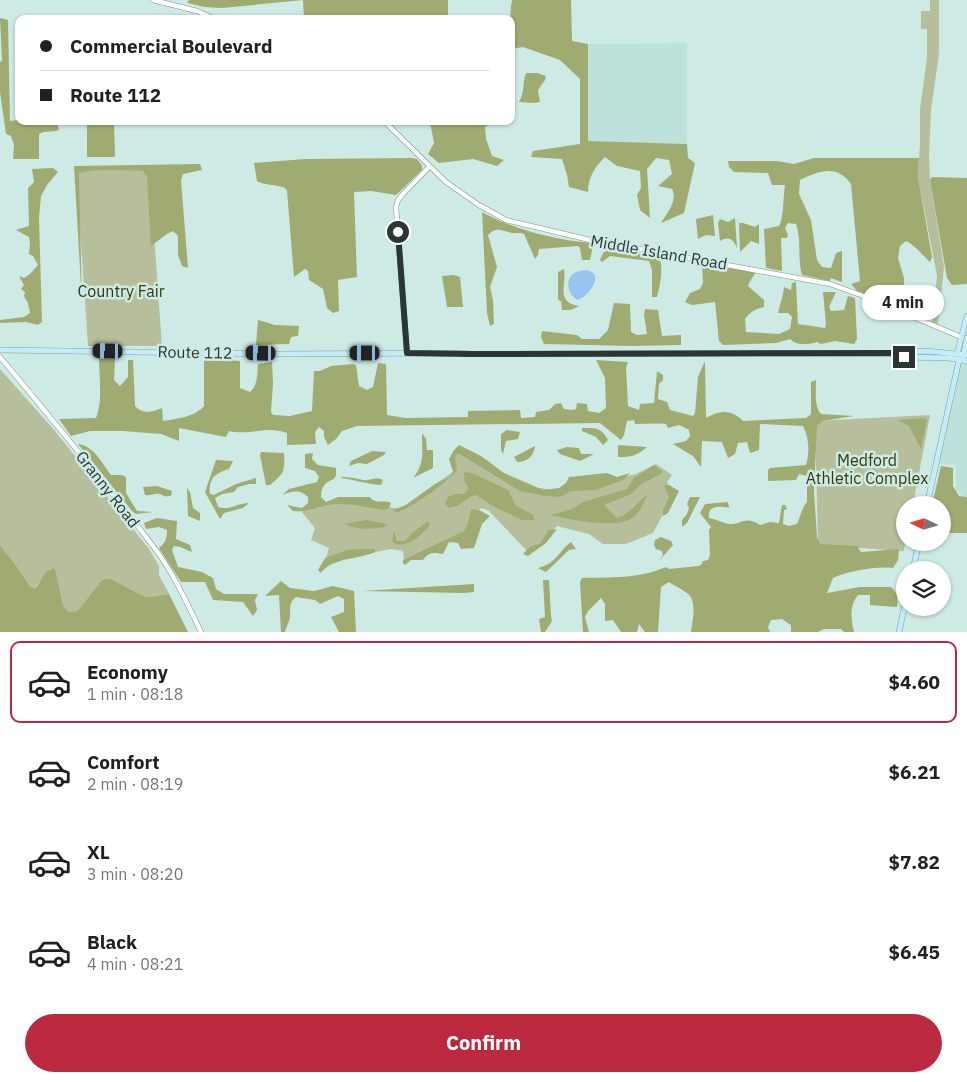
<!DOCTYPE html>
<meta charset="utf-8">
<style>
:root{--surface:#fff;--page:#f2f2f2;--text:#202124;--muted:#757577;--line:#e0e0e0;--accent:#ba293e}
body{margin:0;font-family:"IBM Plex Sans",sans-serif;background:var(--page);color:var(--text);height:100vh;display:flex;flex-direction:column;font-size:19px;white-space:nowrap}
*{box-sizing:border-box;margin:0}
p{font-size:16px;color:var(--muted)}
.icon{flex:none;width:28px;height:28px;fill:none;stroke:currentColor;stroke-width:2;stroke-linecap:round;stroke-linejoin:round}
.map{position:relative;height:632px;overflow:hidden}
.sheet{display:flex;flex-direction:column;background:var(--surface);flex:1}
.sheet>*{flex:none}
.top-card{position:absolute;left:15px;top:15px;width:500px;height:110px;border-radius:10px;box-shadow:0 1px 4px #0004;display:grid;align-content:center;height:110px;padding:0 25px;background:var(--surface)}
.needle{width:32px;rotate:275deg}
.fabs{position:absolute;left:896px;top:496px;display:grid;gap:10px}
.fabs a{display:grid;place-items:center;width:55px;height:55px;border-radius:50%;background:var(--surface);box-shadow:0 1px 4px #0004;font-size:25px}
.end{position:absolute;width:22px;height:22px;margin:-11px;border:6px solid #2b3634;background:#fff;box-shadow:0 0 0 2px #fff}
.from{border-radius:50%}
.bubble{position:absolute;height:35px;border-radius:18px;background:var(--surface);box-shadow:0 1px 4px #0004;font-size:16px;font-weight:800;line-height:35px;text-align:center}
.car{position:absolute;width:15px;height:30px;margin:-15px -8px;border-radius:6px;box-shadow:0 0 4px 1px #0007;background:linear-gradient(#222 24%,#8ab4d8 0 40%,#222 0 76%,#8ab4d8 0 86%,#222 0)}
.top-card b{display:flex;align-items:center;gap:18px;height:48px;font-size:19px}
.top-card b+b{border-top:1px solid var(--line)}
.top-card i{width:12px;height:12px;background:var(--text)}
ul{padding:9px 0 0;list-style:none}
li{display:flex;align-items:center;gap:15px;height:82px;margin:0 10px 8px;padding:0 15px;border:2px solid transparent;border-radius:10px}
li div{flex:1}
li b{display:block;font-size:19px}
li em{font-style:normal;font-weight:800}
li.active{border-color:var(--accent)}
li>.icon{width:45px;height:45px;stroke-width:1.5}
.primary-button{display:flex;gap:10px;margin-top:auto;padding:10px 25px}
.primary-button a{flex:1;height:58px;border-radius:30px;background:var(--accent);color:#fff;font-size:20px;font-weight:800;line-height:58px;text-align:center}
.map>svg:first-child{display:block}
.built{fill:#bce2db}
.green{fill:#b7be9c}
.forest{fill:#a0ab72}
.water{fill:#98c4f1}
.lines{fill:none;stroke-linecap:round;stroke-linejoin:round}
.secondary-casing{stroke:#79938e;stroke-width:5.5}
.primary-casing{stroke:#76a4af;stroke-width:6}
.secondary{stroke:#fff;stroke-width:4.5}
.primary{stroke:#c5ecf7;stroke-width:5}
.route{stroke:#2b3634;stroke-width:6}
.labels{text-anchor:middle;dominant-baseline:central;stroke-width:5;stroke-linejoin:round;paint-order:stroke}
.street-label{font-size:16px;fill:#2b3634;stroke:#ceeae5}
.park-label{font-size:16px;fill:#333a0d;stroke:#ceeae5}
</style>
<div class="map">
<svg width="967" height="632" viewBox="0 0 967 632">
<rect width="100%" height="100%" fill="#ceeae5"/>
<!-- built -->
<g class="built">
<polygon points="687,43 687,144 588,141 588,44"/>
<polygon points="967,338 967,496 963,496 956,489 956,465 938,464"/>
</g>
<!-- green -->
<g class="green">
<polygon points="930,0 939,0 939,54 931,110 929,157 930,180 944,266 938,325 932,322 937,276 918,177 920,143 920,109 927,58 927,29 921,29 921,11 930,11"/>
<polygon points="149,166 162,346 88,346 76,168"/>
<polygon points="0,369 55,431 149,549 159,566 159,575 169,594 150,597 143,596 111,579 105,579 101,581 79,609 74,612 67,611 63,605 55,568 34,588 30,587 18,568 0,545"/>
<polygon points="930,415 913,505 905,505 905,543 904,551 818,545 815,421"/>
<polygon points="459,450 525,486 560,491 636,474 656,464 672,475 667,482 673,495 653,533 626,544 603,544 589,534 557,526 529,553 488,510 480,508 468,533 404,562 403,551 391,549 325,562 329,548 311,540 315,528 301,511 341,500 400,509 454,471 452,457"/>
</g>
<!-- forest -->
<g class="forest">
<polygon points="189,0 448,0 448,19 304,19 303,0 222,8 205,7 187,3"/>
<path d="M512 0H571L572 41 588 44V141L687 144 688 158 695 163 684 213 661 223C667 213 678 201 672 189L658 186 672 174 669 160 656 158 647 169 650 218 640 210 637 195 641 188 640 171 617 166 605 157C595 167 588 177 588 192L569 187 567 175 562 159 531 157 533 151 580 144V79L560 60 523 47 511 49C511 31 509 17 512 0Z"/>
<path d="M0 18 8 20 10 121 19 120V121H57L59 130C52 133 46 130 39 134V159H13L14 145 11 136 6 134 0 92V62L2 61Z"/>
<path d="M526 73H537L546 76 545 80 538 90 540 102 534 103 519 102C525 92 522 83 526 73Z"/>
<polygon points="87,121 114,121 115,157 87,157"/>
<polygon points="427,121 496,121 485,127 486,139 492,156 504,160 497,166 473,159 439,163 428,154 434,143 431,127"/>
<path d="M412 158 417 159 422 166V170L396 195 371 191 354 192 357 277 338 280 339 311 333 313 327 308 323 289 309 280 308 271 305 269 294 277 287 191 285 188C276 184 266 186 257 181L254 163 305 159Z"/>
<path d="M814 158H919L918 177 932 257 930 262C922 255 916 246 906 241L900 246 898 258 904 278V286L897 308 857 291 851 284 860 281 851 184C837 164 819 171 800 180L799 194 811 220 817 260 822 267 831 268 836 253 842 251V282L831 278 830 281 802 275C797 257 802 242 796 224L788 223 785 228 788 235 787 238H781L782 271 766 268 764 229 779 226C784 217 783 197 785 185H772L768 173 734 172 729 167 728 161H777L794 164Z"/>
<path d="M200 164 202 170 183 174 181 180 188 268 182 266 178 255V236L173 231 167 234 151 246 147 177 143 171C122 170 99 168 79 173L82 303 74 166Z"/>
<polygon points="53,168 58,172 47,185 41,196 39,218 42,322 38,325 26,322 0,323 0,320 24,317 30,313 28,303 24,296 25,292 21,289 24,285 19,276 24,278 30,274 38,265 33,256 29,254 30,243 29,237 16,230 29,226 28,188 34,182 32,169"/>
<polygon points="932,177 967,178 967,284 952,285 947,278 930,180"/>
<path d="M482 212C512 229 558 241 592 243L593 246 590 260H582L580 248 578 246 539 249 538 255 535 259 524 234C519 232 517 234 512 233 502 231 496 226 488 235L497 267 490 287 493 300 494 324 490 326 487 313Z"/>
<polygon points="713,215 715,236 706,235 698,239 696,219"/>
<path d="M735 218 737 248C733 239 729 236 720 241L718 223 720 219 728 222Z"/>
<polygon points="739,223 743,223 755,227 759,224 759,244 751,241 740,252"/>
<path d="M609 249 659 257C664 269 660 284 657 297H652V270L649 261 610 256 602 262 600 260 603 253Z"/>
<path d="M702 263 756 272 749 283 748 286 764 300V307C755 309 750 312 745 319L746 332 779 334 790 329 792 317 788 313H778C780 304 783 297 784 287L791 290 792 283 796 282 798 324 825 328 826 324 823 292H836L829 307 831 311 844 310 848 296 855 298 857 339 854 344 835 341 821 344 817 342C807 345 797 346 790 339L776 343 723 345 719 341 715 302 692 305 685 302 690 293 700 289 703 283Z"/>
<path d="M564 269C567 284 555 302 579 306L571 310H562L561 301 558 300V272Z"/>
<polygon points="454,275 460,277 463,307 447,307 442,276"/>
<polygon points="614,303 630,304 631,332 637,335 647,334 644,315 645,309 658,310 662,336 681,335 681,345 632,346 544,344 541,337 542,331 577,335 582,339 599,339 608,330"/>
<polygon points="258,320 275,325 299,326 298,336 291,337 289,344 256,345"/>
<path d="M99 358 115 359 114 380 120 386 128 377V360H133L135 406C143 415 152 412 162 408L163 421C176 419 195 417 204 406V358L240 361V388L250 392C258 385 257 374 258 364L272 362 273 383 271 412 273 415 290 416 312 411 314 371H320L331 366 353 364 356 365 359 386 367 390 373 387 378 363 386 364 387 415 405 418 468 417V411L520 410 521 418 535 417 536 412 549 410 555 404 561 403 564 409 572 410 576 409 577 403 587 404 588 411 599 413 606 408 605 378 596 360 628 362 626 368 628 406 639 410 640 404 654 403 657 371 663 375V380L659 384 658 399 667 402 670 410 693 416 695 413 698 377 705 361 706 418C719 410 732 409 743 421L806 418 811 414V382L816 380C816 391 814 406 821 414L854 416 822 421 817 426 814 491 817 537 820 544 857 546 861 552 899 549 898 560 893 568C877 566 848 571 833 578L827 593 860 587H891C898 593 898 599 897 607L870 605V595H858C849 606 851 619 854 632H844L841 629H824L818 632H791V625L782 619 771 620 768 627 770 632H691C692 621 698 601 687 593 682 589 674 586 669 582L661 587 658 632H645L639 624 637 632H621L613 620 605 621V604L601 598 588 611 585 617 589 632H583L580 582 582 578C612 577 637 579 666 567L669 569 698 566 701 565 703 561 708 560 710 555 709 530 711 527 700 513 705 504 728 502 729 508C719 506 707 505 709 518 716 519 722 523 729 524 742 525 744 515 760 525L770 522 779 523 782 505H785L787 509 784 510 783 524 789 526 797 524C801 516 801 509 807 502V476L799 474 796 480 768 481V470L770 468 806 465C810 452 809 438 803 426L760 424 759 450 750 453 747 442 738 443 735 454 728 458 722 442 702 441 701 467 693 456 673 444 686 441 690 436 689 430 679 425 668 428 666 424C656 423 645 424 635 424L634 420 627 421 624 435 621 440 600 423 357 426 342 431 336 439 328 445 324 437V431L319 427 315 432 316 444 287 445V433C265 425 251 436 229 431L226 437 179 428V441L161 434 123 431H90L71 436 59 419 96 418C103 401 99 377 99 358Z"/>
<polygon points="922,418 927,419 921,449 909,426 898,420"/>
<path d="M582 428C596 428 601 427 608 440L603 445 596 437 582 431Z"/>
<polygon points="507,430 520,432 518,439 506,441 503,454 501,450 501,434"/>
<path d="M422 433 426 439 427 450H433V468L413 478C425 464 422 451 422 433Z"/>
<path d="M78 444C94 446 102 463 111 475H122L126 477V493L137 511 153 512 136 514 132 511Z"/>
<path d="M459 445 481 456 504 473 543 490 559 488 566 483 569 477 607 473 617 477 630 473 623 480 595 490 571 491 560 497 545 496 520 491 458 453 455 457 457 471C440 487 419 503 397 513L393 510 406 505 435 484 450 477 453 472 449 459 454 450Z"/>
<path d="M618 445 647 447C637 456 631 457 618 457Z"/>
<path d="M535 446C534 456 527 462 517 462L514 457Z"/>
<polygon points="567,447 579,448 581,454 594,454 580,461 560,454 557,450"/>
<polygon points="372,451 386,452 384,455 367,464 358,463 349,466 351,461"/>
<path d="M261 452 284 453C285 472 284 473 270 485H266L260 455Z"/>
<path d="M313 453 312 459 318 465 336 468V475L334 479C325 482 321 487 321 497L326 502 338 497H370C375 505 384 499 391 503L389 508 384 510C370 508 354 504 340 504 323 503 310 513 293 511L287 505 302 508 308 503V497C300 489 292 491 282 495L289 489 317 482 319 477 315 471 305 468V454Z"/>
<path d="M216 460 233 461 229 469C215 473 208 479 210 494L214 495 236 484 256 478V484H249L238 487 234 492 222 494 215 498 218 507C230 511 237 503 249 503L243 508 224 513 220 519 205 492Z"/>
<path d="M654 465 663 472 662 473 640 485 631 494 604 505 617 518C629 515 637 502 647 495 644 502 641 510 635 516 620 531 569 519 550 515L572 509 583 502 627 489 634 478Z"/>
<path d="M941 466 953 468V486L959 496 967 497V533H947C941 526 942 514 942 505H932Z"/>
<polygon points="464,472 472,473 508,490 516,506 532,514 535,520 522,520 491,505 476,495 472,496 457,506 449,508 445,504 448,497 455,494 464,494 469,489 465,483"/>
<path d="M342 477C351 477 354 478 363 480 370 481 376 476 383 480L381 485C367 484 355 480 341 478Z"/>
<polygon points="664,485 669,485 679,491 668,513 663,516 663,510 669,497"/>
<path d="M157 486 172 491 171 496C165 497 164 496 160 494 155 493 150 496 145 495L143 487Z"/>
<polygon points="187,488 190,492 193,508 200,513 200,521 188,516"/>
<polygon points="690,497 700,497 687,523 682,527 682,520 687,514 689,508 687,504"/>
<path d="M471 509 479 510 490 516 482 524 474 548 461 549 458 543 449 542 443 554C433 552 429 552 423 560H411L405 565 403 563V560L464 531 468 524Z"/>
<path d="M157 518 177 521 176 539 190 545 192 552 180 547 174 546 172 550 178 567 202 572 213 578 216 589 224 594H258L255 600 257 610 253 616 243 602 213 600 205 582H181L159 548C165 543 167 539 167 530L159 527 146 529 144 523Z"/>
<path d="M367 520 387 524 388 526C372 530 359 530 344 524Z"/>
<path d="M428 521 430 525C419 536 411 547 395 544L392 541 394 531 397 541H405L412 533Z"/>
<polygon points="557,529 546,543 528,556 523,554 530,547 540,543 549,530"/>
<polygon points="661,537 671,541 673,545 659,561 663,555 662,551 656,549 654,545 655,540"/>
<path d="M571 542 576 549 569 550 546 572 538 568C557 563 557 553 571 542Z"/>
<path d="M0 545 18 568 30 587 35 588C45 580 40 572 55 568L63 605 67 611 74 612 79 609 101 581 105 579H111L143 596 150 597 169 594 188 632H0Z"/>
<path d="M357 549H375V552C357 560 333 557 321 573L318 570 325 558 347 550Z"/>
<polygon points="543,580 549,580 551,616 552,621 545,632 541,632 539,619 545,617"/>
<path d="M281 581 290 588 314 591 333 586 354 591 356 632H339L331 617 344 612V599L338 596 320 604 315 600 296 597C288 603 291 608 290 616 290 621 286 627 285 632H281L279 595 265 596Z"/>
<polygon points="474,584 474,592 464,593 362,591"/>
</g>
<!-- water -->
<path class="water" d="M585 270C607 272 589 296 578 300 569 296 564 281 573 274 576 271 581 271 585 270Z"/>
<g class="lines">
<!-- secondary casing -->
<g class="secondary-casing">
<g id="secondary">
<polyline points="153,0 197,11 215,19"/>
<polyline points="384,121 446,182 479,205 506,220 590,240 830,284 861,295 961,337"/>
<polyline points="407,353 396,207 398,200 402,195 429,167"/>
<path d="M0 357C52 419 104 482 153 546 173 572 187 603 201 632"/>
</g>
</g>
<!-- primary casing -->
<g class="primary-casing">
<g id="primary">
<polyline points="0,350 280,354 451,353 471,354 891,353 927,351 967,355"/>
<polyline points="900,353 904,357 949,358 967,361"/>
<polyline points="957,354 967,316"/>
<polyline points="963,357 967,338"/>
<polyline points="927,505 959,360"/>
<polyline points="913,570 919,542"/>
<polyline points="899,632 905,604"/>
</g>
</g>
<!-- secondary -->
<use href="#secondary" class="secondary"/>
<!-- primary -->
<use href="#primary" class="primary"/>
</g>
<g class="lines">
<!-- route -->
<polyline class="route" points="398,232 407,353 471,354 900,353 904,357"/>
</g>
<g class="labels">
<!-- street labels -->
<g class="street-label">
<text transform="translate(659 252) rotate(10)">Middle Island Road</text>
<text transform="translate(195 352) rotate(1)">Route 112</text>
<text transform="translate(108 489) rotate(52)">Granny Road</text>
</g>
<!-- park labels -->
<g class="park-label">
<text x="121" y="291">Country Fair</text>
<text x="867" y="460">Medford<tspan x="867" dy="18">Athletic Complex</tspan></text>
</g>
</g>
</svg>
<div class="fabs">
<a><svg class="needle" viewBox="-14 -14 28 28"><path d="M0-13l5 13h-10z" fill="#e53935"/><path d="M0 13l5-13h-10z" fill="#757577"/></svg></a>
<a><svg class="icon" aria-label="layers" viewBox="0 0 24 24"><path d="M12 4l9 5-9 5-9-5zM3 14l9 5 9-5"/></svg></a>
</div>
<i class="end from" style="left:398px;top:232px"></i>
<i class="end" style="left:904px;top:357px"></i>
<div class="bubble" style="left:862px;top:285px;width:82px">4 min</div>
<i class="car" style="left:108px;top:351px;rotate:271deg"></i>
<i class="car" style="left:261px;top:353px;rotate:271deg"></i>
<i class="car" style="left:365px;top:353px;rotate:270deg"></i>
<div class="top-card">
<b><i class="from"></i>Commercial Boulevard</b>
<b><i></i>Route 112</b>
</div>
</div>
<section class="sheet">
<ul>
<li class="active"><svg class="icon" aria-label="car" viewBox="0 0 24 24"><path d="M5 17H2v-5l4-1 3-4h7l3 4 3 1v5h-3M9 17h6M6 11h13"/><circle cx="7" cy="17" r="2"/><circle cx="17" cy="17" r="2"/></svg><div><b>Economy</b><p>1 min · 08:18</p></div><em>$4.60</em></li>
<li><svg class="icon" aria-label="car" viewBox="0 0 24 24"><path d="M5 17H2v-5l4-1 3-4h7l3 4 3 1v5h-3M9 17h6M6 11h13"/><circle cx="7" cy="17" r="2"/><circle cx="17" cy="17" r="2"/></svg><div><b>Comfort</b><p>2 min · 08:19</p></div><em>$6.21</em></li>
<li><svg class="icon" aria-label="car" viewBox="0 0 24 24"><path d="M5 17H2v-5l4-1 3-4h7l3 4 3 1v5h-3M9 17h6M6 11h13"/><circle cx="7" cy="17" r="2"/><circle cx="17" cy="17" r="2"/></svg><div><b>XL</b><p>3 min · 08:20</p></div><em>$7.82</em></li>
<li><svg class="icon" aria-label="car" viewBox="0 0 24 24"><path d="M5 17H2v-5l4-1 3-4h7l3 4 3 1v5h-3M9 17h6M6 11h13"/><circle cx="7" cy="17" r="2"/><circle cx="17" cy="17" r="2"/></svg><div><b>Black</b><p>4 min · 08:21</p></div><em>$6.45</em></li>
</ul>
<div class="primary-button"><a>Confirm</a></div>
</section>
